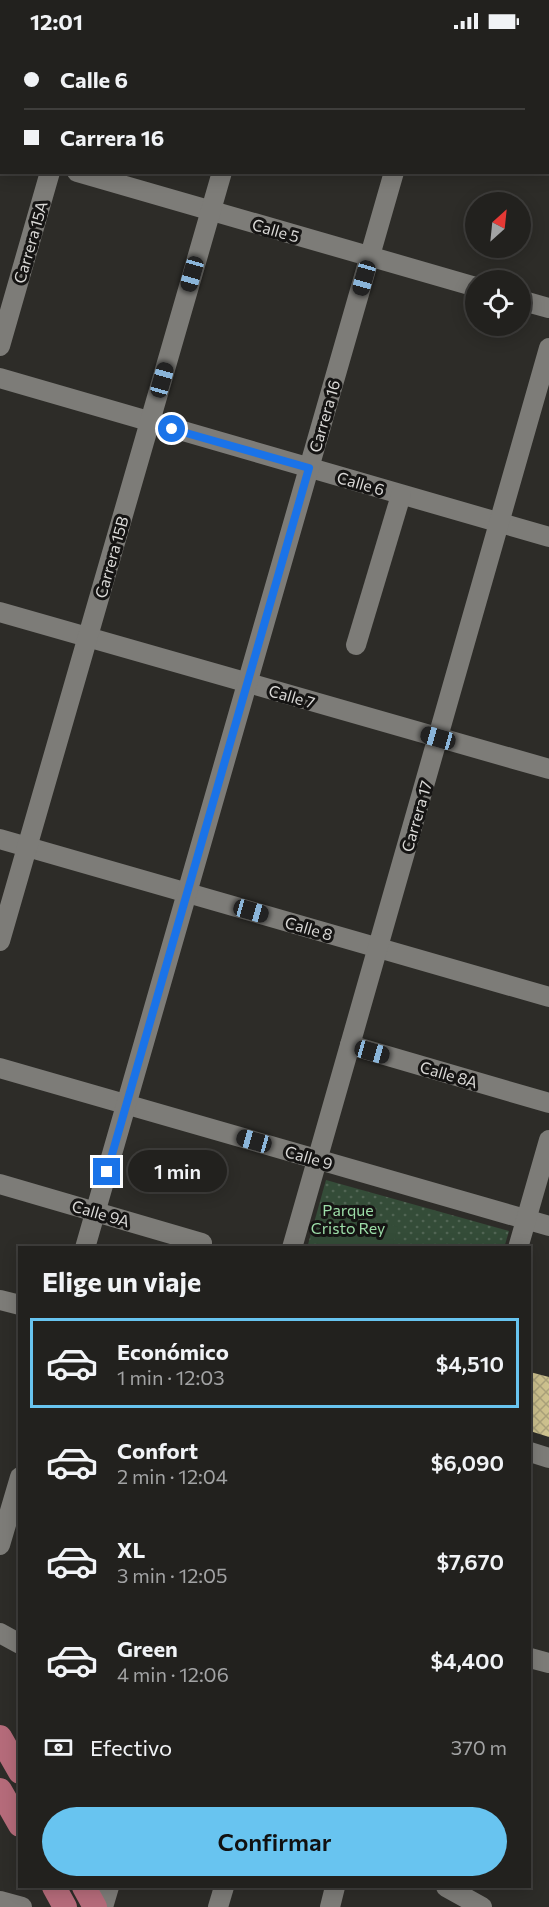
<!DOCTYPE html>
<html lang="es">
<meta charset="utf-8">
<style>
:root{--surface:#22211e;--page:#2a2927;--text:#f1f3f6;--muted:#a2a3a4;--line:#3f3e3c;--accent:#68c4f0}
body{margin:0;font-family:Commissioner,sans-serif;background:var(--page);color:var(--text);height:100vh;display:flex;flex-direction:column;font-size:22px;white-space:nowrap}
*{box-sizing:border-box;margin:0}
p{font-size:20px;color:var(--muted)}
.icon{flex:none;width:33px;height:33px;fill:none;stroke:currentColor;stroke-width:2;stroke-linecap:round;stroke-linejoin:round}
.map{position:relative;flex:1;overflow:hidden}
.drawer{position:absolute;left:18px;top:1204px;width:513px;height:642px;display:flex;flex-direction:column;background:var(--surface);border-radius:0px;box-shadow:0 3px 15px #0003,0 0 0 2px var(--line)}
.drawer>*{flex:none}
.hud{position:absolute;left:0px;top:0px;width:549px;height:132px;box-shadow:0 3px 15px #0003,0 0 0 2px var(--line);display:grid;align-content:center;height:132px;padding:0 24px;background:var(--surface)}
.needle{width:39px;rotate:27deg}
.buttons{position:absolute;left:465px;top:150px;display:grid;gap:12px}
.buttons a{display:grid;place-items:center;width:66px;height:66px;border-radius:50%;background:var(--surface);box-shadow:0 3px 15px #0003,0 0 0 2px var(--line);font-size:30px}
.end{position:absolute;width:27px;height:27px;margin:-14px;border:8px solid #1a73e8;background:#fff;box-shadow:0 0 0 3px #fff}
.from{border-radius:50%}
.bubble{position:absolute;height:42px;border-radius:21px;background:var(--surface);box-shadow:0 3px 15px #0003,0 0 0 2px var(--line);font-size:20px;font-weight:600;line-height:42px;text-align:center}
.car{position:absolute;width:18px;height:36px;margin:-18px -9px;border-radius:8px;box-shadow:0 0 4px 2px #0007;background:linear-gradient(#222 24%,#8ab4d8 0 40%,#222 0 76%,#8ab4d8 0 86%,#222 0)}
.hud b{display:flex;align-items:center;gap:21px;height:57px;font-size:22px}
.hud b+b{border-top:2px solid var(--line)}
.hud i{width:15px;height:15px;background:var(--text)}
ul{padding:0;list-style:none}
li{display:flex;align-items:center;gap:18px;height:90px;margin:0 12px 9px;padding:0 12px;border:3px solid transparent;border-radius:0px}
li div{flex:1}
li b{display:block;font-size:22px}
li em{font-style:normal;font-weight:600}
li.current{border-color:var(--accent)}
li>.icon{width:54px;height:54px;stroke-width:1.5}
h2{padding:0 24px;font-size:27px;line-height:72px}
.pay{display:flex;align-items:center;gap:15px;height:66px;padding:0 24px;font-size:22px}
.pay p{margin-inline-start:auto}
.button{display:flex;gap:12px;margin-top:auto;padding:12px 24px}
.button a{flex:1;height:69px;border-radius:36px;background:var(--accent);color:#111;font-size:24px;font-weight:600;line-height:69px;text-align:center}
.status{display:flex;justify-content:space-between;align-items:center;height:42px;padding:0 30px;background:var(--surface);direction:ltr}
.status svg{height:16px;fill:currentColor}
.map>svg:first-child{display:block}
.park{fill:url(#park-dots)}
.pitch{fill:#344c38}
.building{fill:url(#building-cross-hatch)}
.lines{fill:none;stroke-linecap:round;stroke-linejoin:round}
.minor{stroke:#7d7c78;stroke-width:20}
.major{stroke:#b56b7a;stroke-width:24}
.route{stroke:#1a73e8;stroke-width:8}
.labels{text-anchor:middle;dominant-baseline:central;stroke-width:6;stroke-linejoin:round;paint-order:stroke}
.street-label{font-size:16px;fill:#dad9d7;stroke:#151413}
.park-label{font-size:16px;fill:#9cdda8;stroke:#151413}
</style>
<div class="status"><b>12:01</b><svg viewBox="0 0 49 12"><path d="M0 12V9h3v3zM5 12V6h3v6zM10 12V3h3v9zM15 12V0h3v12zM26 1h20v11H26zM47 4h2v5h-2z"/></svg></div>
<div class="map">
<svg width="549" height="1865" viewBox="0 0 549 1865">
<defs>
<pattern id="park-dots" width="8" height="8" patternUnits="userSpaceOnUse" patternTransform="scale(1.5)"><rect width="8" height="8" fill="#344c38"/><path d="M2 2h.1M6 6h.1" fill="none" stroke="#516554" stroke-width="1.8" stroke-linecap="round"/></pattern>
<pattern id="building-cross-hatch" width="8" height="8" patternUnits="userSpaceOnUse" patternTransform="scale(1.5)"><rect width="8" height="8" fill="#cdc18e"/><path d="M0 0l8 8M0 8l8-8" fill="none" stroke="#aaa17a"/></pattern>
</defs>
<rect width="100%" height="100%" fill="#2d2c28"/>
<!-- park -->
<polygon class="park" points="326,1138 509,1189 504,1206 307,1206"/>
<!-- pitch -->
<polygon class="pitch" points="328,1164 398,1185 392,1206 316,1206"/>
<!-- building -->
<polygon class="building" points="530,1330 549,1335 549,1395 530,1389"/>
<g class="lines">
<!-- minor -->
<g class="minor">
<polyline points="378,0 383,2"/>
<polyline points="88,2 88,0"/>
<polyline points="259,2 259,0"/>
<polyline points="548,50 549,50"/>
<polyline points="0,108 2,109"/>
<polyline points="77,130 476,245"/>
<polyline points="520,258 549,266"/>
<polyline points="0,304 50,130"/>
<polyline points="0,336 549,495"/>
<polyline points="0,570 549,727"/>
<polyline points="356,603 401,453"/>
<polyline points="0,797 549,955"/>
<polyline points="0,899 222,130"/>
<polyline points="350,1003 549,1061"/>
<polyline points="0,1026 549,1184"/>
<polyline points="0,1142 202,1201"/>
<polyline points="85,1206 394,130"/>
<polyline points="292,1206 549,306"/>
<polyline points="518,1206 549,1098"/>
<polyline points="0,1258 20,1263"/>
<polyline points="530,1410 549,1416"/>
<polyline points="0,1503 20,1435"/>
<polyline points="0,1591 20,1602"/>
<polyline points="530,1616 549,1621"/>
<polyline points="446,1845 482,1865"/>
<polyline points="0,1859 22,1865"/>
<polyline points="103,1865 109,1845"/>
<polyline points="218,1865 224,1845"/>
<polyline points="330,1865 335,1845"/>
</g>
<!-- major -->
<g class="major">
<polyline points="0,1695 20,1730"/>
<polyline points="0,1748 20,1783"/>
<polyline points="54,1845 65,1865"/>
<polyline points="84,1845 95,1865"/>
</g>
</g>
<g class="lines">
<!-- route -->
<polyline class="route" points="107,1130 309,426 172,387"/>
</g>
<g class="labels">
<!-- street labels -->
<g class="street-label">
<text transform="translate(276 188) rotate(16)">Calle 5</text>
<text transform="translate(30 200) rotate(-74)">Carrera 15A</text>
<text transform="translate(324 374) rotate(-74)">Carrera 16</text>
<text transform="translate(361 441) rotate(16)">Calle 6</text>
<text transform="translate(111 515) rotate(-74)">Carrera 15B</text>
<text transform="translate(292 654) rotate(16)">Calle 7</text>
<text transform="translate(416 774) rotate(-74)">Carrera 17</text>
<text transform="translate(309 886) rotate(16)">Calle 8</text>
<text transform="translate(449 1032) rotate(16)">Calle 8A</text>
<text transform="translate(309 1115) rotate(16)">Calle 9</text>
<text transform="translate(101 1171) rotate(16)">Calle 9A</text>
</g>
<!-- park labels -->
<g class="park-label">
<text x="348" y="1167">Parque<tspan x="348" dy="18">Cristo Rey</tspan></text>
</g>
</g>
</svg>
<div class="buttons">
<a><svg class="needle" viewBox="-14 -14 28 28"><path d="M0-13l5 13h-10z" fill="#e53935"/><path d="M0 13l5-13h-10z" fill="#a2a3a4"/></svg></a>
<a><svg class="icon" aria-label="locate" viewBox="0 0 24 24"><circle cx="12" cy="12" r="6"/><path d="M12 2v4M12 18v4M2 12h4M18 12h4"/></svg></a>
</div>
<i class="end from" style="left:172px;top:387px"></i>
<i class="end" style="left:107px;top:1130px"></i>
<div class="bubble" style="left:128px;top:1108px;width:99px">1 min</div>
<i class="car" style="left:192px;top:232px;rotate:196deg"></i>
<i class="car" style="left:364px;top:236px;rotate:196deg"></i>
<i class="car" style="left:162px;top:338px;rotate:16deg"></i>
<i class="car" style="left:438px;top:696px;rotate:286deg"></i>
<i class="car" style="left:251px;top:869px;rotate:106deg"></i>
<i class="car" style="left:372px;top:1010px;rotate:106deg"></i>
<i class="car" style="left:254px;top:1099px;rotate:286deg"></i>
<div class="hud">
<b><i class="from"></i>Calle 6</b>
<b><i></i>Carrera 16</b>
</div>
<section class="drawer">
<h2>Elige un viaje</h2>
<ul>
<li class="current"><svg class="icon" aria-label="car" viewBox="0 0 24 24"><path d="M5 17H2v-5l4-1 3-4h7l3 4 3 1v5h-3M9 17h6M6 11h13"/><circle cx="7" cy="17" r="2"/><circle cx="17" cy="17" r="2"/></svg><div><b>Económico</b><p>1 min · 12:03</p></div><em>$4,510</em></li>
<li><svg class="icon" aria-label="car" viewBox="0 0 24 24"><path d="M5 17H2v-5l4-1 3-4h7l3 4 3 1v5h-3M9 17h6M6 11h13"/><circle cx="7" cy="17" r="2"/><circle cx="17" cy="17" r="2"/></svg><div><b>Confort</b><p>2 min · 12:04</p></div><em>$6,090</em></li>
<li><svg class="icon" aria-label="car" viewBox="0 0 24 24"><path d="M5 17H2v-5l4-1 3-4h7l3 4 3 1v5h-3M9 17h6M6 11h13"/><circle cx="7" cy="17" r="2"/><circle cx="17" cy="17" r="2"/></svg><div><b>XL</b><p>3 min · 12:05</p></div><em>$7,670</em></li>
<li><svg class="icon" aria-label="car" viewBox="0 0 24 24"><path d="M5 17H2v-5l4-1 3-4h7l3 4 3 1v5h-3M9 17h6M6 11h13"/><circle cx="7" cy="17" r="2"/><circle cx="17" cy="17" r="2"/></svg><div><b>Green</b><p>4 min · 12:06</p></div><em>$4,400</em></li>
</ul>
<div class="pay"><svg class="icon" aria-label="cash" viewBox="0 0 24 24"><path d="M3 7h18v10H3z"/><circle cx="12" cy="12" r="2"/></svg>Efectivo<p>370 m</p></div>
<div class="button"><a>Confirmar</a></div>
</section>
</div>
